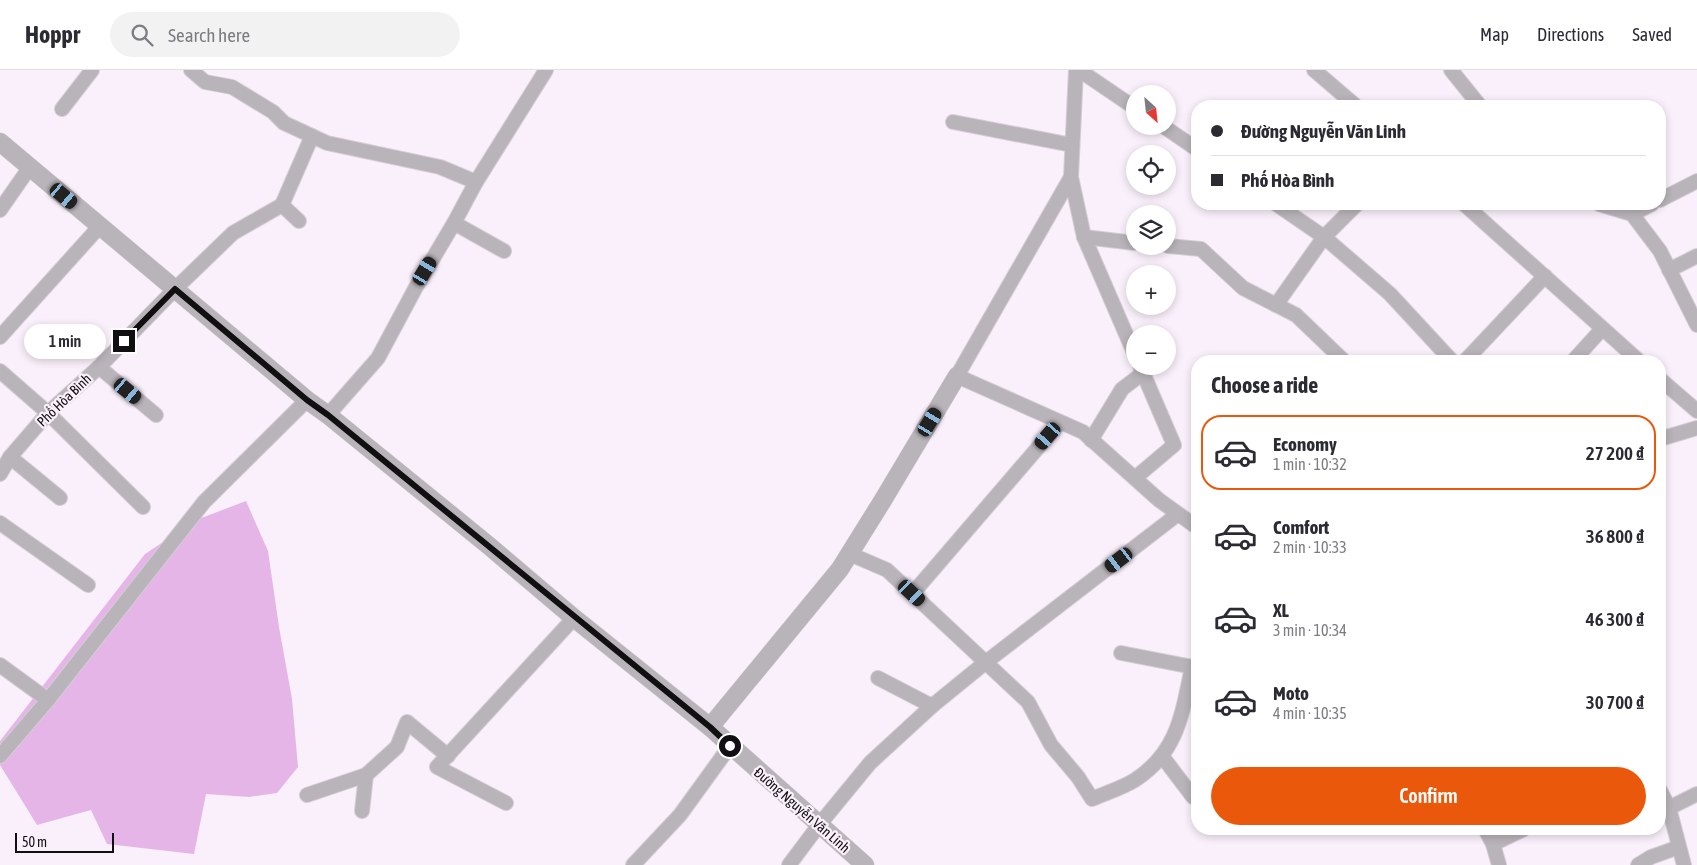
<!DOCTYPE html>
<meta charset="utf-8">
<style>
:root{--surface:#fff;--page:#f2f2f3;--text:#2b2b33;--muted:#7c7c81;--line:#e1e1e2;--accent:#ea580c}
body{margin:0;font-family:"Asap Condensed",sans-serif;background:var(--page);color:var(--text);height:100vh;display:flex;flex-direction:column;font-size:19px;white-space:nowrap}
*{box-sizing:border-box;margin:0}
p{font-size:16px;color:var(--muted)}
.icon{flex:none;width:28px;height:28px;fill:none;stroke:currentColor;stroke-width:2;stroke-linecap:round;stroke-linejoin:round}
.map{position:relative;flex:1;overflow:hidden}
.details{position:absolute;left:1191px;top:285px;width:475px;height:480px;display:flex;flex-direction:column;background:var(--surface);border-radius:20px;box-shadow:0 2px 8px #0003}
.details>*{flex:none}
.top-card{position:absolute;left:1191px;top:30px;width:475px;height:110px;border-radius:20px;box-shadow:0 2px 8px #0003;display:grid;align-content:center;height:110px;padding:0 20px;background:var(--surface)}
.needle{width:32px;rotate:153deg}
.tools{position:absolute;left:1126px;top:15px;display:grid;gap:10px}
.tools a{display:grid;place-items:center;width:50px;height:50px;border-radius:50%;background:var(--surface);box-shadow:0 2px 8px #0003;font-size:25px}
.scale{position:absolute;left:15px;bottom:12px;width:99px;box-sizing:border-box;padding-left:5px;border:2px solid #120f12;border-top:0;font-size:14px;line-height:18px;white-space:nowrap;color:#120f12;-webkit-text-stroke:4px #faf0fb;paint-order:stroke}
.end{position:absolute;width:22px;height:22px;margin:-11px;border:6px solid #120f12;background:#fff;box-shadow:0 0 0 2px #fff}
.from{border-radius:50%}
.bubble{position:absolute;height:35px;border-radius:18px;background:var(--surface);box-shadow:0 2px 8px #0003;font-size:16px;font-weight:600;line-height:35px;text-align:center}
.car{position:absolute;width:15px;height:30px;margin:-15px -8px;border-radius:6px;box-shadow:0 0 4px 1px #0007;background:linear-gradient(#222 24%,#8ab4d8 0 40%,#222 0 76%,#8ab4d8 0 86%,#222 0)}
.top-card b{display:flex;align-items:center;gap:18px;height:48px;font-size:19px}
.top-card b+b{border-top:1px solid var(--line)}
.top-card i{width:12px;height:12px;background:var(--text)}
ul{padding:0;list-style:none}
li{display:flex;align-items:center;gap:15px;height:75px;margin:0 10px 8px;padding:0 10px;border:2px solid transparent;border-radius:20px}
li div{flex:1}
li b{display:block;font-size:19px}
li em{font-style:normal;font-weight:600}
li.on{border-color:var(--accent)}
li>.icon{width:45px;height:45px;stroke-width:1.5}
h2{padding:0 20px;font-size:22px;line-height:60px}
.primary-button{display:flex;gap:10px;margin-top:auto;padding:10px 20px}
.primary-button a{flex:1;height:58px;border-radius:30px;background:var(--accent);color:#fff;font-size:20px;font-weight:600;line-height:58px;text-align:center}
header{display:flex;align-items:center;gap:30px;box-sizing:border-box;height:70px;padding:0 25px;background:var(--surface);border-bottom:1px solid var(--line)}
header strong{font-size:24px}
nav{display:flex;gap:28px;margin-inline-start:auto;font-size:18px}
.search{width:350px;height:45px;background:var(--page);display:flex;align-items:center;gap:12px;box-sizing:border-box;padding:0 18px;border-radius:28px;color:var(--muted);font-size:19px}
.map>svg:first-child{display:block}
.green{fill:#e5b5e7}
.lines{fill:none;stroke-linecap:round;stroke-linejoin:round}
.minor-casing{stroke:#d5ccd6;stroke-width:16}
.tertiary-casing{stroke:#d5ccd6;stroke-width:19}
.minor{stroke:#b9b4b9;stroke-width:14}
.tertiary{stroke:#b9b4b9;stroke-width:18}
.route{stroke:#120f12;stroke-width:6}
.labels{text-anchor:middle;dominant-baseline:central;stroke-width:4.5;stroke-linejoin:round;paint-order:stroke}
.street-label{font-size:14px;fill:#120f12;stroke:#faf0fb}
</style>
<header>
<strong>Hoppr</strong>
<div class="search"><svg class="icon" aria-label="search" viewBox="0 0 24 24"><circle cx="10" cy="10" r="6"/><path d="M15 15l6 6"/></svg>Search here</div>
<nav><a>Map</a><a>Directions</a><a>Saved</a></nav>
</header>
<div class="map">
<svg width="1697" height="795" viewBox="0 0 1697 795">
<rect width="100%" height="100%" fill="#faf0fb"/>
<!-- green -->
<polygon class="green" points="246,431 268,481 279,557 292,629 298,697 277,723 249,727 206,724 194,784 107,774 91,740 37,755 0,695 0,671 145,484 196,450"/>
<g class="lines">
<!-- minor casing -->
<g class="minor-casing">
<g id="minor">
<polyline points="191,0 205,12 232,17 273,42 284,53 327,73 440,97 476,112 546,0"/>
<polyline points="1076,0 1071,107 957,306 1083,362 1159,430 1198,458"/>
<polyline points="1079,0 1135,38"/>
<polyline points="1314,0 1356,36"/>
<polyline points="1451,0 1480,36"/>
<polyline points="62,39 92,0"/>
<polyline points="953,52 1072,75"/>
<polyline points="1163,56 1198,80"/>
<polyline points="1071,107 1084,167 1135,285"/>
<polyline points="476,112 454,153 504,181"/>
<polyline points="1660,130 1697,111"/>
<polyline points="1276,134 1324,167 1390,224 1452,291"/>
<polyline points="1464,134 1639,291"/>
<polyline points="1599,134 1632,144 1660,181 1697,255"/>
<polyline points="0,140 30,97"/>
<polyline points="1632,144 1652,134"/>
<polyline points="299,151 282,135 312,66"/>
<polyline points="1084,167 1135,173"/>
<polyline points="1168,176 1201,179 1243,218 1296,245 1344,291"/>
<polyline points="1669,200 1697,186"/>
<polyline points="1276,235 1324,167 1357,134"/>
<polyline points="0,267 100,156"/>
<polyline points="1465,291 1545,206"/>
<polyline points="1573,291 1602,259"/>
<polyline points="99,297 156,345"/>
<polyline points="0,301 48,343 143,437"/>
<polyline points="1660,309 1697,341"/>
<polyline points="328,345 378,288 416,217 454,153"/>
<polyline points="1660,369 1697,358"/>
<polyline points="1091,370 1122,319 1143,303"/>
<polyline points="10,387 60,428"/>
<polyline points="0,404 10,387 48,343 99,297 175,219 233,163 282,135"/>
<polyline points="1135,408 1174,375 1140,296"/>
<polyline points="0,453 88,515"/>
<path d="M850 484 887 500 1028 632 1051 675 1078 707 1092 729C1106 723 1122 718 1135 710 1178 682 1182 644 1192 597"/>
<polyline points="913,523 1060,352"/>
<polyline points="1121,583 1198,598"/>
<polyline points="0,595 48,630"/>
<polyline points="878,608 932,636"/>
<polyline points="0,686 48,630 204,432 307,330"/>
<polyline points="1162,686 1193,727"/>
<polyline points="1660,720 1669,738 1684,795"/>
<polyline points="307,725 366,705 397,677 407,652 448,686"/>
<polyline points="506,733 437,697 574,548"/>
<polyline points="1669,738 1697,724"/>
<polyline points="362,741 366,705"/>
<polyline points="1485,759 1493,774 1499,795"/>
<polyline points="1493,774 1524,759"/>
<polyline points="633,795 680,745 730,676"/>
<polyline points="789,795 819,755 870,693 932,636 986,592 1178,444"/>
<polyline points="1638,795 1651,787 1679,777"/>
</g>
</g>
<!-- tertiary casing -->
<g class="tertiary-casing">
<g id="tertiary">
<polyline points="0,72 307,330 328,345 488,475 574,548 710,657 865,795"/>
<polyline points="710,657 840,499 883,430 957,306"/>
</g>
</g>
<!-- minor -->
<use href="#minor" class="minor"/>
<!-- tertiary -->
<use href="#tertiary" class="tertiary"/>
</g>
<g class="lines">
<!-- route -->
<path class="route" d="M124 271 175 219 307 330 328 345C456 448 582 554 710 657L730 676"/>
</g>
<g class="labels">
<!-- street labels -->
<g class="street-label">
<text transform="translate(64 330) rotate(-44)">Phố Hòa Bình</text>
<text transform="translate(802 740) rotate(41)">Đường Nguyễn Văn Linh</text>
</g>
</g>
</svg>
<div class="tools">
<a><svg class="needle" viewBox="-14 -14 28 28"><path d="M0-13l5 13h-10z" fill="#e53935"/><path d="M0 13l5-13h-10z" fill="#7c7c81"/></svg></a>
<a><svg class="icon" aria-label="locate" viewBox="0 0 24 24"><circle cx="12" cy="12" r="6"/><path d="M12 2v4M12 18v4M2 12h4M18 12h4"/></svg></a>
<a><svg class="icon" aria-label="layers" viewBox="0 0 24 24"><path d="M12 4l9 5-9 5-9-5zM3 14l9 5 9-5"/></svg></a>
<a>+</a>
<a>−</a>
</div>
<div class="scale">50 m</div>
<i class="end from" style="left:730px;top:676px"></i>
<i class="end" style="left:124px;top:271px"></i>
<div class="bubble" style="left:24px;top:254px;width:82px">1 min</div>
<i class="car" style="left:64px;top:126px;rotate:130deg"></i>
<i class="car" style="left:425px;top:201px;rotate:31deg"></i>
<i class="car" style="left:128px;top:321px;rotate:130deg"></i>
<i class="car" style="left:930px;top:352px;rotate:31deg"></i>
<i class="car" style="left:1048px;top:366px;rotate:221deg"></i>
<i class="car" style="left:1119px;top:490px;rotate:233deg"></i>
<i class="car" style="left:912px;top:523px;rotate:133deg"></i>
<div class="top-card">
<b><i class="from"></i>Đường Nguyễn Văn Linh</b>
<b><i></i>Phố Hòa Bình</b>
</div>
<section class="details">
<h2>Choose a ride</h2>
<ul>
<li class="on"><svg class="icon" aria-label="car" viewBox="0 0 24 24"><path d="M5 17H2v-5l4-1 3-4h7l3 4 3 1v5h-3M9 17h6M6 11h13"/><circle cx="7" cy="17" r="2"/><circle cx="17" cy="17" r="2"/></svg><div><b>Economy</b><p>1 min · 10:32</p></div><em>27 200 ₫</em></li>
<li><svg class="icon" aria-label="car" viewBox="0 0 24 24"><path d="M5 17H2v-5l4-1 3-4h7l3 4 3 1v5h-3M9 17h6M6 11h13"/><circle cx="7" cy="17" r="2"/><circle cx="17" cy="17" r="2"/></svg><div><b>Comfort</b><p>2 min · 10:33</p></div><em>36 800 ₫</em></li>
<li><svg class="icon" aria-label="car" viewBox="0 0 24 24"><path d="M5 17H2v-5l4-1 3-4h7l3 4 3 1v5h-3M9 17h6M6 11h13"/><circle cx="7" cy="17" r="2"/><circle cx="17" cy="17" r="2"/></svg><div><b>XL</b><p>3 min · 10:34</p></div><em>46 300 ₫</em></li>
<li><svg class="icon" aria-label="car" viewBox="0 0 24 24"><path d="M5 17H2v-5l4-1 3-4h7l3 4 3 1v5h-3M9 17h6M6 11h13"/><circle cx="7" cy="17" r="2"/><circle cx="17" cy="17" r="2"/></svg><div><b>Moto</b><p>4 min · 10:35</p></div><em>30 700 ₫</em></li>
</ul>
<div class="primary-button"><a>Confirm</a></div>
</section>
</div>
